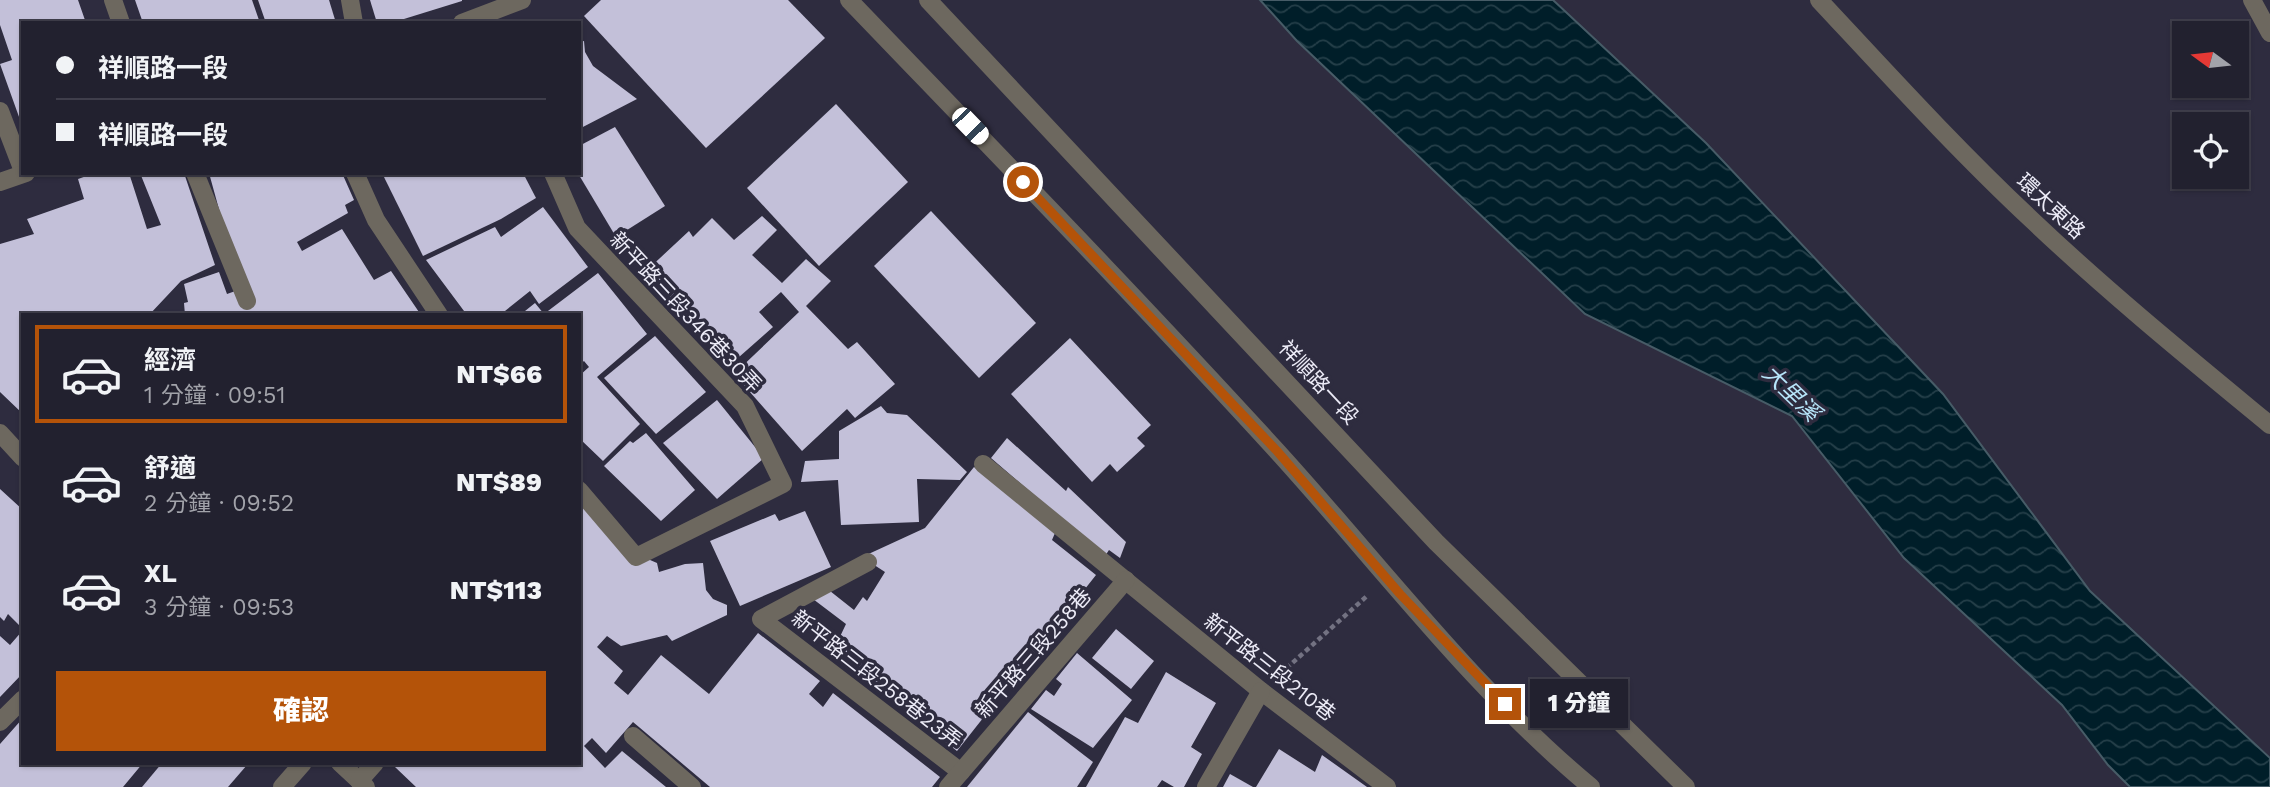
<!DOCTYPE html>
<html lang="zh-TW">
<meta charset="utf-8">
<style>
:root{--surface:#22212f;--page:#2a2937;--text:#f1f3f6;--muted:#a2a3aa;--line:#3f3e4b;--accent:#b45309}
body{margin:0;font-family:"Work Sans","Noto Sans TC",sans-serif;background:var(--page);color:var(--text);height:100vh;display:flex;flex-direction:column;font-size:26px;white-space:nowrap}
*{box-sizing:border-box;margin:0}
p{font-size:23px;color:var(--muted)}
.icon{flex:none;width:38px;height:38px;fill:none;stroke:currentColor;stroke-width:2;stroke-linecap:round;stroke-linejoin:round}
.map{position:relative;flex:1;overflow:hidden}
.side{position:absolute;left:21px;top:313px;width:560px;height:452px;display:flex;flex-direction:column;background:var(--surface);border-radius:0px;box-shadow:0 2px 5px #0004,0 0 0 2px var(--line)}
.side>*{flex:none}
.guide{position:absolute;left:21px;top:21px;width:560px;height:154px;border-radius:0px;box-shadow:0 2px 5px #0004,0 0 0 2px var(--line);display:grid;align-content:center;height:154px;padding:0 35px;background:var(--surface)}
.needle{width:46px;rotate:285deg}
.tools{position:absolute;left:2172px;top:21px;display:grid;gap:14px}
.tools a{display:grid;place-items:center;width:77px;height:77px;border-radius:0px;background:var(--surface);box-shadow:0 2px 5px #0004,0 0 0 2px var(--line);font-size:35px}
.end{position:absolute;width:32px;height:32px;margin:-16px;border:9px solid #b45309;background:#fff;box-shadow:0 0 0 4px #fff}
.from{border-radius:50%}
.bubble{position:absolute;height:49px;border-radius:0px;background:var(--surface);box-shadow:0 2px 5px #0004,0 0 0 2px var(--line);font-size:23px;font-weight:800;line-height:49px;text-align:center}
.car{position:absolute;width:21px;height:42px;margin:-21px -10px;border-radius:9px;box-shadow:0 0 5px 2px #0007;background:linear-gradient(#fff 24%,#345 0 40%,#fff 0 76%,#345 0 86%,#fff 0)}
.guide b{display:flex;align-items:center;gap:24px;height:66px;font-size:26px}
.guide b+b{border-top:2px solid var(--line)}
.guide i{width:18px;height:18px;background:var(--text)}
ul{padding:12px 0 0;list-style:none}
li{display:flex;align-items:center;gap:21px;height:98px;margin:0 14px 10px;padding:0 21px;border:4px solid transparent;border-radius:0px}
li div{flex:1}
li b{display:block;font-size:26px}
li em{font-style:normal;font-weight:800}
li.active{border-color:var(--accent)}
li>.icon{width:63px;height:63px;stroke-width:1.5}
.button{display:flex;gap:14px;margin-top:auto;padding:14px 35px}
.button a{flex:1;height:80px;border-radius:0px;background:var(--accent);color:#fff;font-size:28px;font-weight:800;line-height:80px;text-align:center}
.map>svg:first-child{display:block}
.water{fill:url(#water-waves);stroke:#475c67;stroke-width:2}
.building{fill:#c3c0d9}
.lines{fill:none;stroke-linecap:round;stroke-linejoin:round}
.path{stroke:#737282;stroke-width:4.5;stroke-dasharray:5 3.5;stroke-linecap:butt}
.minor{stroke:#6d685f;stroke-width:18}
.route{stroke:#b45309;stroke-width:9}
.labels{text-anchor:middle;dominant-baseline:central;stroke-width:7;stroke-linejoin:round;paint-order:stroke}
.street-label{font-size:21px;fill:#ecebf7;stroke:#2e2c3f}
.water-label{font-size:23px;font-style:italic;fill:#b7e5fa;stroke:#2e2c3f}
</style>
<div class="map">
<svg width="2270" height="787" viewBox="0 0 2270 787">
<defs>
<pattern id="water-waves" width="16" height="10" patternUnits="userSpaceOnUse" patternTransform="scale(1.75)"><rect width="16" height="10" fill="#001e29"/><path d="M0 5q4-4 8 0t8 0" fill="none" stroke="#253f49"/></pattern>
</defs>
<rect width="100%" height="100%" fill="#2e2c3f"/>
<!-- water -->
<polygon class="water" points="1260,0 1553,0 1706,143 1943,394 2090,591 2270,758 2270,787 2130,787 2108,765 2062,705 1904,558 1792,416 1585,314 1297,41"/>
<!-- building -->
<g class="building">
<polygon points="0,0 78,0 86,23 23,23 23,128 0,64 12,60 0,25"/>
<polygon points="135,0 252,0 260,23 143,23"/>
<polygon points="258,0 329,0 336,23 266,23"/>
<polygon points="370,0 462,0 462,1 391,23 377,23"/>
<polygon points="601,0 788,0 825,38 706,148 584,16"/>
<polygon points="584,41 585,52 593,66 637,99 579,129 579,42"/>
<polygon points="836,104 908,182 819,266 747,188"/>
<polygon points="615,127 665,206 616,237 579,175 579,146"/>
<polygon points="95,173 129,173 147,229 161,225 140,173 184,173 215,265 181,281 149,315 23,315 23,414 0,392 0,244 34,234 27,219 84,199 78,179"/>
<polygon points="209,173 342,173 354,200 345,205 348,213 297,242 302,251 342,229 374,280 391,271 421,315 185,315 184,303 188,302 184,284 219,272 227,294 241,289"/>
<polygon points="382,173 523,173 536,198 501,219 423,256"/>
<polygon points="543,207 588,267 539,304 530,291 500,315 467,315 426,260 495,227 501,237"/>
<polygon points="931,211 1036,323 979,378 874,266"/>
<polygon points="762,216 777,230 752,255 782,283 806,259 831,281 806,306 848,349 857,342 895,384 855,418 847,409 802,451 734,374 799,312 781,292 759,312 773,327 730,365 645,272 689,231 693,237 712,218 734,240"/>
<polygon points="598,273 647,334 597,377 640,424 603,461 579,438 579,376 589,367 584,361 579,365 579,315 520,315 535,303 544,314"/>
<polygon points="655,336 706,392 656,434 604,378"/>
<polygon points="1070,338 1151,425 1137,438 1145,446 1117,472 1110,464 1092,482 1011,394"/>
<polygon points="717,400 764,458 717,499 663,443"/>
<polygon points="881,406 887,413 907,415 967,472 960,480 917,479 919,522 841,525 838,480 801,482 805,461 839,459 839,431"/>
<polygon points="646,433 695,490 661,521 604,466 630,441 633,443"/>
<polygon points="1007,438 1066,491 1068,487 1126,542 1120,558 1109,550 1105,556 991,458"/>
<polygon points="974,467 1055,533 1052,540 1096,575 957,751 825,647 830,637 837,643 846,624 813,599 830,591 854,610 863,597 867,601 885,572 862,557 925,528"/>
<polygon points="0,489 23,510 23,629 8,614 4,621 0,617"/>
<polygon points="579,503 620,547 657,563 659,572 685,564 703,563 706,590 713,599 727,605 727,615 672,641 667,635 621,646 607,636 597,647 623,671 614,683 628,695 661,655 709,694 758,633 820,681 809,694 823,707 833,693 940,777 932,787 710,787 633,722 606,753 592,738 584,746 605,768 622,751 666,787 416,787 395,767 398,763 579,763"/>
<polygon points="805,511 831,567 740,606 710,541 775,514 779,521"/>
<polygon points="1116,629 1154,661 1131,689 1092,658"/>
<polygon points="23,630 23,673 0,697 0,636 10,645"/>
<polygon points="1077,653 1132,700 1093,748 1031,709 1046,690 1054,696 1062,684 1056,679"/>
<polygon points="1166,672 1216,703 1191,747 1202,754 1184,787 1174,787 1162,780 1157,787 1086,787 1125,717 1138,723"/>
<polygon points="1028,712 1093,762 1077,787 967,787"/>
<polygon points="23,718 23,763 143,763 123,787 0,787 0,744"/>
<polygon points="1279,749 1315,772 1322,755 1367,787 1256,787"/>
<polygon points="162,763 245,763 247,765 228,787 142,787"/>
<polygon points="1230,774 1253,787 1223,787"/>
</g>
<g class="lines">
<!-- path -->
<polyline class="path" points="1280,674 1367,596"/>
<!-- minor -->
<g class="minor">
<polyline points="113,0 121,23"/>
<polyline points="350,0 354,23"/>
<path d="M849 0C992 149 1136 297 1276 450 1379 563 1473 689 1591 787"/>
<polyline points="928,0 1436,542 1686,787"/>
<path d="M1819 0C1889 75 1958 151 2033 221 2109 293 2190 359 2270 425"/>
<polyline points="2252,0 2270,33"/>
<polyline points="462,23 522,0"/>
<polyline points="0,111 23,171"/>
<polyline points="195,173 247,301"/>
<polyline points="355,173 376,220 439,315"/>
<polyline points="553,173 577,228 745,406 783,484 636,557 579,490"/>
<polyline points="0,182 26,173"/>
<polyline points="0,433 23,458"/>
<polyline points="983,464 1261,691 1387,787"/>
<polyline points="868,562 761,619 961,772"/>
<polyline points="0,722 23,699"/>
<polyline points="633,736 692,787"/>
<polyline points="340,763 366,787"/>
<polyline points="359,781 375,763"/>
<polyline points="282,787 303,763"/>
<polyline points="948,787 1126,580"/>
<polyline points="1206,787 1261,691"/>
</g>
</g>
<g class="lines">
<!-- route -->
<polyline class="route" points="1023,182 1277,451 1400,594 1505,704"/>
</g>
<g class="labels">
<!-- street labels -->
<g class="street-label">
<text transform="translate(2051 206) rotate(43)">環太東路</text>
<text transform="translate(686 312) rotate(47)">新平路三段346巷30弄</text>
<text transform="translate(1319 382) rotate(47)">祥順路一段</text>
<text transform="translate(1033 653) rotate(-49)">新平路三段258巷</text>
<text transform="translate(1270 667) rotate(38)">新平路三段210巷</text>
<text transform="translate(877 679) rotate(38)">新平路三段258巷23弄</text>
</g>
<!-- water labels -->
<g class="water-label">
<text transform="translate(1791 393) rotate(44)">大里溪</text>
</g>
</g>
</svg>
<div class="tools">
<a><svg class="needle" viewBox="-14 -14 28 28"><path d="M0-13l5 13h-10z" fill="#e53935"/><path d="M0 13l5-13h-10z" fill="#a2a3aa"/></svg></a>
<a><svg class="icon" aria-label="locate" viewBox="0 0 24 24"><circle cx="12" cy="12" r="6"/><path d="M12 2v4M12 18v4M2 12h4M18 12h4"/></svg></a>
</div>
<i class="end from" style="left:1023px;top:182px"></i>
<i class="end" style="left:1505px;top:704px"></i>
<div class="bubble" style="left:1530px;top:679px;width:98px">1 分鐘</div>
<i class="car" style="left:970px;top:126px;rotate:136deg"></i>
<div class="guide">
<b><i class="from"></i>祥順路一段</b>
<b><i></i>祥順路一段</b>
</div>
<section class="side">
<ul>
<li class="active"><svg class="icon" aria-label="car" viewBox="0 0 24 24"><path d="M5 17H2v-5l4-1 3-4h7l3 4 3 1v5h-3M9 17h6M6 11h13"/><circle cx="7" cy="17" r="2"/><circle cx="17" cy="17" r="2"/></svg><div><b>經濟</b><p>1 分鐘 · 09:51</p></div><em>NT$66</em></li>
<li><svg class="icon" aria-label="car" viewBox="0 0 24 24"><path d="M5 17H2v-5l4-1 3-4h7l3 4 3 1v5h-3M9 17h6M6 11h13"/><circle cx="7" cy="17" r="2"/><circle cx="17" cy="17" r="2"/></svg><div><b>舒適</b><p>2 分鐘 · 09:52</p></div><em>NT$89</em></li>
<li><svg class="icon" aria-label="car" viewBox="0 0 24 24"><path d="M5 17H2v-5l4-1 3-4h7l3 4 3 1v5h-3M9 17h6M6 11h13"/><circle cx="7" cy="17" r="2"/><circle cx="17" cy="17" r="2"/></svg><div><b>XL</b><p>3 分鐘 · 09:53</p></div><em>NT$113</em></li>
</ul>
<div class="button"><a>確認</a></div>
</section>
</div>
